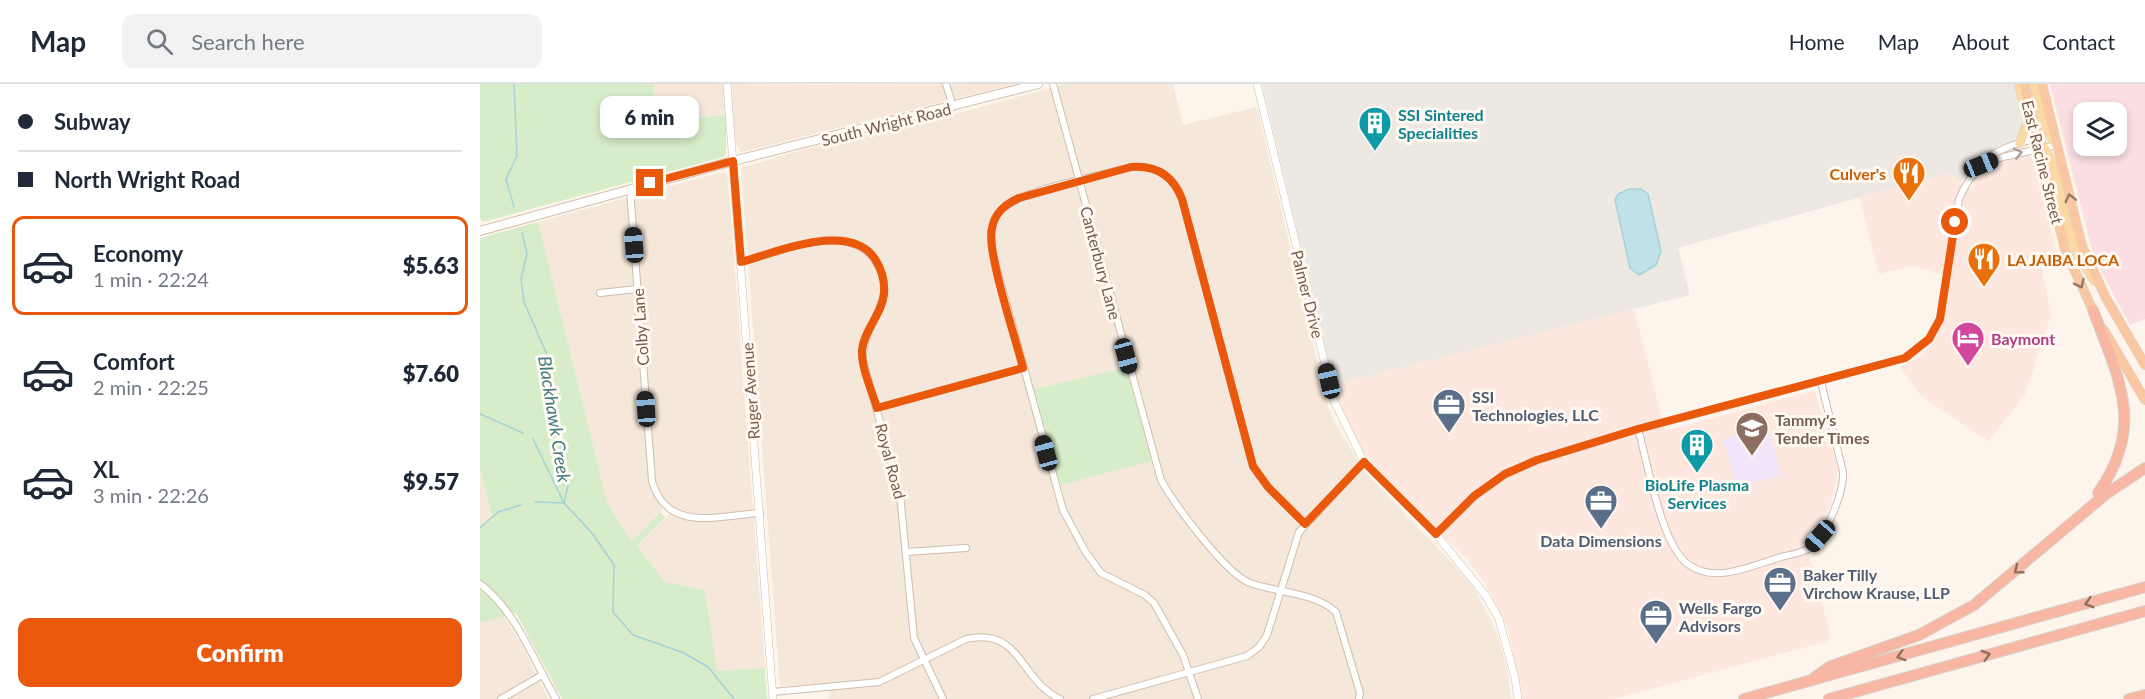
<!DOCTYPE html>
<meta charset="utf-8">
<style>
:root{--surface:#fff;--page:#f2f2f3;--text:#1f2937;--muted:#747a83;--line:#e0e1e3;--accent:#ea580c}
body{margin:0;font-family:Lato,sans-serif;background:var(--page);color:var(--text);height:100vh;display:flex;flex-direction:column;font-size:22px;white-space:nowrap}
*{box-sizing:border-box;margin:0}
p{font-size:20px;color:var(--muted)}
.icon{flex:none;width:33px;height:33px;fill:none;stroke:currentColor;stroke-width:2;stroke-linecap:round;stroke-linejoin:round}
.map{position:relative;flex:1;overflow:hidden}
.panel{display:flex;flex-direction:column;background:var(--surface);width:480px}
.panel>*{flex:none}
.top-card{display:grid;align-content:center;height:132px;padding:0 18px;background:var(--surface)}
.fabs{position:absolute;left:1593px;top:18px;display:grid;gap:12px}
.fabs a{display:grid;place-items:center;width:54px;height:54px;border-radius:12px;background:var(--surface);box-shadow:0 3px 9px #0003;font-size:30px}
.end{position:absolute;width:27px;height:27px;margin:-14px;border:8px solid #ea580c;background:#fff;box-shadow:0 0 0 3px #fff}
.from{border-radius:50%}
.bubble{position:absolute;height:42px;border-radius:12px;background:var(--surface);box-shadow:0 3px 9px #0003;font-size:20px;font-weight:800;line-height:42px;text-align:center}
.car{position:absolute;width:18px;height:36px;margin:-18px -9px;border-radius:8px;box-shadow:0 0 4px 2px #0007;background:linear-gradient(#222 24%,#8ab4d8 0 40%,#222 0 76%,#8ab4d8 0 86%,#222 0)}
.top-card b{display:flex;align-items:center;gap:21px;height:57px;font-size:22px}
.top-card b+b{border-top:2px solid var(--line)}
.top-card i{width:15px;height:15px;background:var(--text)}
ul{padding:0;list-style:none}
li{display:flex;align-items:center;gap:18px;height:99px;margin:0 12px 9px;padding:0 6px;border:3px solid transparent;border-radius:12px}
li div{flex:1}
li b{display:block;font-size:22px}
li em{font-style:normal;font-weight:800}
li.selected{border-color:var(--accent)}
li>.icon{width:54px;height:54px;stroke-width:1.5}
.cta{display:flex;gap:12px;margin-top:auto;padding:12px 18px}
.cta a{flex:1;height:69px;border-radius:12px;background:var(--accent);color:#fff;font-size:24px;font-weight:800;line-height:69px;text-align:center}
header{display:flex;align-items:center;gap:36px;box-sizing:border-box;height:84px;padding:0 30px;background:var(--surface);border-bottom:2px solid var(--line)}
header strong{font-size:28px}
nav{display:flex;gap:33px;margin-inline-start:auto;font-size:21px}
.search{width:420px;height:54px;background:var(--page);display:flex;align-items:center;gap:15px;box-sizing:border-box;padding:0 21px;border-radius:12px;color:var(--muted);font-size:22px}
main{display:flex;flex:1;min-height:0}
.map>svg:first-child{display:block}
.residential{fill:#f5e7d9}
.commercial{fill:#fde7df}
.industrial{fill:#eee8e3}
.education{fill:#f2e7fa}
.medical{fill:#fbdee2;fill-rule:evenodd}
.green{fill:#d7ecc8}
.water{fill:#bee2e7;stroke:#a4d2d9;stroke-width:1.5}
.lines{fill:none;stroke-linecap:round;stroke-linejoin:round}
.stream{stroke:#a4d2d9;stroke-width:1.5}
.minor-casing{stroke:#d0bdaf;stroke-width:8}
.tertiary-casing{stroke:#d0bdaf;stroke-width:8}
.secondary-casing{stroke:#d3bead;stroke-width:10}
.primary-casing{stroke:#d9d1cd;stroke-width:10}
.trunk-casing{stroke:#d9d1cd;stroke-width:10}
.motorway-casing{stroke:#d9d1cd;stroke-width:12}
.minor{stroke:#fff;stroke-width:6}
.tertiary{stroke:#fff;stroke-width:7}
.secondary{stroke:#fff;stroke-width:8}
.primary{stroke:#fbd9a4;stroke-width:9}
.trunk{stroke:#f9c8a3;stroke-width:9}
.motorway{stroke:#f7b7a2;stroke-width:10}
.oneway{stroke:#af9d94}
.oneway2{stroke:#997762}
.oneway3{stroke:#926e5e}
.route{stroke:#ea580c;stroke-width:8}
.labels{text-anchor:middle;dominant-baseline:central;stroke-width:6;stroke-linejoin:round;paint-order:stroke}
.culture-label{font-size:16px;font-weight:bold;fill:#0d838f;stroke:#fff9f2;text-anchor:start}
.street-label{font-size:16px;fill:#795c4d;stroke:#fff9f2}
.food-label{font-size:16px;font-weight:bold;fill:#c56008;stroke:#fff9f2;text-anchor:end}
.hotel-label{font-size:16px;font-weight:bold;fill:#b23c85;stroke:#fff9f2;text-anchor:start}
.service-label{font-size:16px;font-weight:bold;fill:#4e5e75;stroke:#fff9f2;text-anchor:start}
.education-label{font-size:16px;font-weight:bold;fill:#785e54;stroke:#fff9f2;text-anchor:start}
.water-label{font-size:18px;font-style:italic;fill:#437b85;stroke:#fff9f2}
</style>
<header>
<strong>Map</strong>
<div class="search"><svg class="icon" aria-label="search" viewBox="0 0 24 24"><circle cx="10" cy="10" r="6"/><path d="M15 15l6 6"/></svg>Search here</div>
<nav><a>Home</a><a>Map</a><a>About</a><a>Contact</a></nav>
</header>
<main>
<section class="panel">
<div class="top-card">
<b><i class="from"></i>Subway</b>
<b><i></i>North Wright Road</b>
</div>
<ul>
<li class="selected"><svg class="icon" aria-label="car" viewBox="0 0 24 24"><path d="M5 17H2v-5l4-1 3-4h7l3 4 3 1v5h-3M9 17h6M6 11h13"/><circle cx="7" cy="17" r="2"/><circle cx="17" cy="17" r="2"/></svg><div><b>Economy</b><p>1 min · 22:24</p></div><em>$5.63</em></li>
<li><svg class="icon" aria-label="car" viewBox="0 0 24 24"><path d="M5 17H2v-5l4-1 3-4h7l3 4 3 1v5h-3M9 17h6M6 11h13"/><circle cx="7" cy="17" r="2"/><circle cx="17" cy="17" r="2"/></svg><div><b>Comfort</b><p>2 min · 22:25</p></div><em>$7.60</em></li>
<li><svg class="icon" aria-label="car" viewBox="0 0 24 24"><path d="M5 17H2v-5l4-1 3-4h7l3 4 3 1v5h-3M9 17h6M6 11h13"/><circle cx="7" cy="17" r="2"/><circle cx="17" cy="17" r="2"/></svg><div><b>XL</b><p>3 min · 22:26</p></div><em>$9.57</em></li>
</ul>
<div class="cta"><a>Confirm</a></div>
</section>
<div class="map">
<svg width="1665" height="615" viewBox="0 0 1665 615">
<rect width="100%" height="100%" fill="#fdf5eb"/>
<!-- residential -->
<g class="residential">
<polygon points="173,0 244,0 246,31 176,38"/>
<polygon points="251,0 333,1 535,0 261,68 255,58"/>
<polygon points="586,0 693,0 703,41 777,23 848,323 856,341 885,388 991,499 1017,548 1028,589 1031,615 349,615 348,600 300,602 261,84 321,66 437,40"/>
<polygon points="238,89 246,89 248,97 285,584 237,587 225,506 185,498 157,462 193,426 186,421 152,458 127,418 58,138"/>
<polygon points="0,384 13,436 0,440"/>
<polygon points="24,532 41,560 69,615 0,615 0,539"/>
</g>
<!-- commercial -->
<g class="commercial">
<polygon points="1544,71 1551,73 1553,78 1577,169 1560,174 1571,230 1545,311 1508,357 1440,311 1420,283 1442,271 1460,248 1471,193 1433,182 1399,190 1379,113 1468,89 1490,105 1512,82"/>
<polygon points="1154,225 1185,347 1331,307 1335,308 1358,386 1352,416 1343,438 1326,459 1351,553 1345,558 1134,615 1042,615 1028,544 1004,497 987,475 902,390 884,368 865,334 854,301"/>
</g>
<!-- industrial -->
<polygon class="industrial" points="782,0 1536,0 1545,40 1541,51 1534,57 1499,75 1481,98 1468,89 1198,164 1210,211 854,301"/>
<!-- education -->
<polygon class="education" points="1289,344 1301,391 1257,403 1243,355"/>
<!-- medical -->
<path class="medical" d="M1570 0H1665V235L1650 241 1614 174ZM1604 28H1636V62H1604Z"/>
<!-- green -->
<g class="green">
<polygon points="0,0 173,0 177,38 246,31 246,70 243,73 3,138 0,134"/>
<polygon points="58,138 127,418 152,458 180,428 185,433 157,462 185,498 225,506 237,587 285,584 287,615 82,615 36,529 0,539 0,440 13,436 0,384 0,154"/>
<polygon points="647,283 671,377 577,402 552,306"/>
</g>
<!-- water -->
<polygon class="water" points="1149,105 1161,105 1168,110 1181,167 1176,181 1159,191 1150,184 1135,116 1138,110"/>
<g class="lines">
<!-- stream -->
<g class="stream">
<polyline points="34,0 37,72 26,95 34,123"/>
<polyline points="42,149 47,170 41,195 44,218 68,273 71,314 88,401 84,419 55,418"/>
<polyline points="0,330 43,349"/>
<polyline points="53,355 84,419 112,449 134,481 133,528 153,551 204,569 228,583 254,615"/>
<polyline points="0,444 18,428 41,421"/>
</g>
<!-- minor casing -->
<g class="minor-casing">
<g id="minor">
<polyline points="466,0 473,23"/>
<path d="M573 0 681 396C695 421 745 489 770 499 798 509 834 508 856 528L880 609 879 615"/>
<polyline points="1501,81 1523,73 1577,61"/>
<path d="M150 105 172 397C187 449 237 432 280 429"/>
<path d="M261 178C299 168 370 135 396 178 403 188 406 201 403 213 398 236 381 252 383 277L420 410 434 554 463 615"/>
<polyline points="120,209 157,205"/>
<polyline points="397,324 543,284"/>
<path d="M1158 345C1168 379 1181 462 1209 481 1236 500 1273 481 1301 473 1309 471 1321 469 1328 465 1346 454 1364 408 1363 388L1341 298"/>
<path d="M956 450 995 412 1025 390 1057 376 1158 345 1425 274 1449 255 1460 235 1479 115C1502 65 1523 64 1571 50"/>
<polyline points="426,468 486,464"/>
<path d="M0 500C37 528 53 576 76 615"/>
<path d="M293 608 399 598 486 555C542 543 539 596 580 615"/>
<polyline points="21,615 62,591"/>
<polyline points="613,615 767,572 779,563 787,551 819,448 884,378"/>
<path d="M718 615 703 571 674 519 665 511 621 489 605 467 583 426 513 171C510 156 509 140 520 127 536 107 622 91 651 83 676 81 693 91 702 115L773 383 788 403 825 440"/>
</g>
</g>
<!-- tertiary casing -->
<g class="tertiary-casing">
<g id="tertiary">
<polyline points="247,0 293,615"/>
<polyline points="777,0 854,317 884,378 956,450 1006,512 1019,535 1035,594 1038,615"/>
</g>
</g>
<!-- secondary casing -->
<g class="secondary-casing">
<polyline id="secondary" points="0,147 253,77 558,0"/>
</g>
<!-- primary casing -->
<g class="primary-casing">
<g id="primary">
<polyline points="1539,0 1548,37 1540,59"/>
<polyline points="1554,0 1565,45 1577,61"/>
<path d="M1557 54C1578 78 1578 114 1588 143 1594 163 1603 181 1615 197"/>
</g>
</g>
<!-- trunk casing -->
<g class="trunk-casing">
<g id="trunk">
<polyline points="1544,0 1585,165 1615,231"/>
<polyline points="1562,0 1602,162 1626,214 1665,281"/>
<polyline points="1624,246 1665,316"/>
</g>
</g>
<!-- motorway casing -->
<g class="motorway-casing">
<g id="motorway">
<path d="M1613 226C1640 298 1665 343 1618 409"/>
<polyline points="1334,594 1349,583 1439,551 1494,521 1626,410 1665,384"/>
<polyline points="1264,615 1665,503"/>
<polyline points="1349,615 1665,527"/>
<polyline points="1649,615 1665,611"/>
</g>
</g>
<!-- minor -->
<use href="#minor" class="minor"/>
<!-- tertiary -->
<use href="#tertiary" class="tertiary"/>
<!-- secondary -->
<use href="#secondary" class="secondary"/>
<!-- primary -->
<use href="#primary" class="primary"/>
<!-- trunk -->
<use href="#trunk" class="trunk"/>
<!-- motorway -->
<use href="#motorway" class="motorway"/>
</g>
<!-- one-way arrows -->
<defs><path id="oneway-chevron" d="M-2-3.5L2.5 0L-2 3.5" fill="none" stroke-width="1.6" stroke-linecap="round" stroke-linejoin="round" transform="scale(1.5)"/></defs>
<use class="oneway" href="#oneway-chevron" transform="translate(1538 69) rotate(-13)"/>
<g class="oneway2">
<use href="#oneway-chevron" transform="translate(1590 114) rotate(-104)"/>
<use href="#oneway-chevron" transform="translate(1600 200) rotate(64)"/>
</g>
<g class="oneway3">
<use href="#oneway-chevron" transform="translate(1538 486) rotate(141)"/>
<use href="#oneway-chevron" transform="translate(1609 519) rotate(164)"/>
<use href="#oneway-chevron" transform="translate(1506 571) rotate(-16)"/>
<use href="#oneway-chevron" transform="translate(1421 572) rotate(164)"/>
</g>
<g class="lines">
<!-- route -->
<path class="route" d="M170 99 253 77 261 178C295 169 370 136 395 175 402 186 405 197 404 210 402 230 384 246 382 266 381 284 392 307 397 324L543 284C536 255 506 167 512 144 515 128 526 120 539 114L651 83C676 81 693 91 702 115L773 382 788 403 825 440 884 378 956 450 994 412 1025 390 1057 376 1158 345 1425 274 1449 255 1460 235 1475 138"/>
</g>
<!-- icons -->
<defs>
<g id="building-pin" transform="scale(1.725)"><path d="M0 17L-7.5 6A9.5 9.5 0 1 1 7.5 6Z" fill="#0f9aa8" stroke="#fff9f2"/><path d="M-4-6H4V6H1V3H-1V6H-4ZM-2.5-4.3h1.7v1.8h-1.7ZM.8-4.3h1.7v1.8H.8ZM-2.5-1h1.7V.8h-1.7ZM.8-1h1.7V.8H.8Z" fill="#fff"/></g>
<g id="restaurant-pin" transform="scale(1.725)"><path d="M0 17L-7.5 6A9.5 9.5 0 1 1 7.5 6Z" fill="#e8710a" stroke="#fff9f2"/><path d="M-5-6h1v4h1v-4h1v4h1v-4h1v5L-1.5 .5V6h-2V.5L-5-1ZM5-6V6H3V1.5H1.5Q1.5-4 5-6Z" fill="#fff"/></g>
<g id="hotel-pin" transform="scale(1.725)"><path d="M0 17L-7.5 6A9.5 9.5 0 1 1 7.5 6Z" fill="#d1479c" stroke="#fff9f2"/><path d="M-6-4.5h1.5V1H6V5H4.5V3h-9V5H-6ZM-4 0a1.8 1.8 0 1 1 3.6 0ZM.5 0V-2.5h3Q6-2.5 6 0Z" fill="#fff"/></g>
<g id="office-pin" transform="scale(1.725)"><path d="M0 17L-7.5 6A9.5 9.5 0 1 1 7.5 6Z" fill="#5c6f8a" stroke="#fff9f2"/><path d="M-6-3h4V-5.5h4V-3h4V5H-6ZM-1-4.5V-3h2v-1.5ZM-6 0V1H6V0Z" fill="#fff"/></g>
<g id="school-pin" transform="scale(1.725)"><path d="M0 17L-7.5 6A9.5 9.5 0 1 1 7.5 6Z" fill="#8d6e63" stroke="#fff9f2"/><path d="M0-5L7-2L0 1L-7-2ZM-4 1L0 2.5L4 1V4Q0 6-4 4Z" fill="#fff"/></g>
</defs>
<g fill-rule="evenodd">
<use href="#building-pin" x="895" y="39"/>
<use href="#restaurant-pin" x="1429" y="89"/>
<use href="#restaurant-pin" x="1504" y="175"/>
<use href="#hotel-pin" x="1488" y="254"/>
<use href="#office-pin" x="969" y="321"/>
<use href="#school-pin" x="1272" y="344"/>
<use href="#building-pin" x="1217" y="361"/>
<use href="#office-pin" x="1121" y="417"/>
<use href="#office-pin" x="1300" y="499"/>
<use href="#office-pin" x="1176" y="532"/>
</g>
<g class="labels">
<!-- culture labels -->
<g class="culture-label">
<text x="918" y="30">SSI Sintered<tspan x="918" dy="18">Specialities</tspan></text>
<text x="1217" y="400" text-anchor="middle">BioLife Plasma<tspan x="1217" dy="18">Services</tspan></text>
</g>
<!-- street labels -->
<g class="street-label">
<text transform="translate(406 40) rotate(-14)">South Wright Road</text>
<text transform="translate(1563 78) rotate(76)">East Racine Street</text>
<text transform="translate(621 179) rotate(75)">Canterbury Lane</text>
<text transform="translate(828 210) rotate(76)">Palmer Drive</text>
<text transform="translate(160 243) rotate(-94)">Colby Lane</text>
<text transform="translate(270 307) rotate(-94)">Ruger Avenue</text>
<text transform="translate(411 377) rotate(75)">Royal Road</text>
</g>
<!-- food labels -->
<g class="food-label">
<text x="1406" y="89">Culver's</text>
<text x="1527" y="175" text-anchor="start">LA JAIBA LOCA</text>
</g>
<!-- hotel labels -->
<g class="hotel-label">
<text x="1511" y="254">Baymont</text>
</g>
<!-- service labels -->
<g class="service-label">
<text x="992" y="312">SSI<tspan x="992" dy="18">Technologies, LLC</tspan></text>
<text x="1121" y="456" text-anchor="middle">Data Dimensions</text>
<text x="1323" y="490">Baker Tilly<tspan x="1323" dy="18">Virchow Krause, LLP</tspan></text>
<text x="1199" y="523">Wells Fargo<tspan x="1199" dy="18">Advisors</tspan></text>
</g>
<!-- education labels -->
<g class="education-label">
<text x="1295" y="335">Tammy's<tspan x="1295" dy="18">Tender Times</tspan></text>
</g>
<!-- water labels -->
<g class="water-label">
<text transform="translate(75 335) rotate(81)">Blackhawk Creek</text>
</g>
</g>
</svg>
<div class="fabs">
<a><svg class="icon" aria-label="layers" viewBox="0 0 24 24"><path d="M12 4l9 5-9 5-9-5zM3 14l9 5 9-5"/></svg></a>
</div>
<i class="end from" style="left:1475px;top:138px"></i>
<i class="end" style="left:170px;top:99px"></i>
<div class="bubble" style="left:120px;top:12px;width:99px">6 min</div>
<i class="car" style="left:1501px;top:81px;rotate:68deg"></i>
<i class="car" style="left:154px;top:161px;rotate:356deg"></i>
<i class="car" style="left:646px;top:272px;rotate:165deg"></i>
<i class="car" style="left:849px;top:297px;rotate:347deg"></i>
<i class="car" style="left:166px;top:325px;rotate:356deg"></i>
<i class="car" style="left:566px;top:369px;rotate:345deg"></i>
<i class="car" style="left:1340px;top:452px;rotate:221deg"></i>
</div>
</main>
